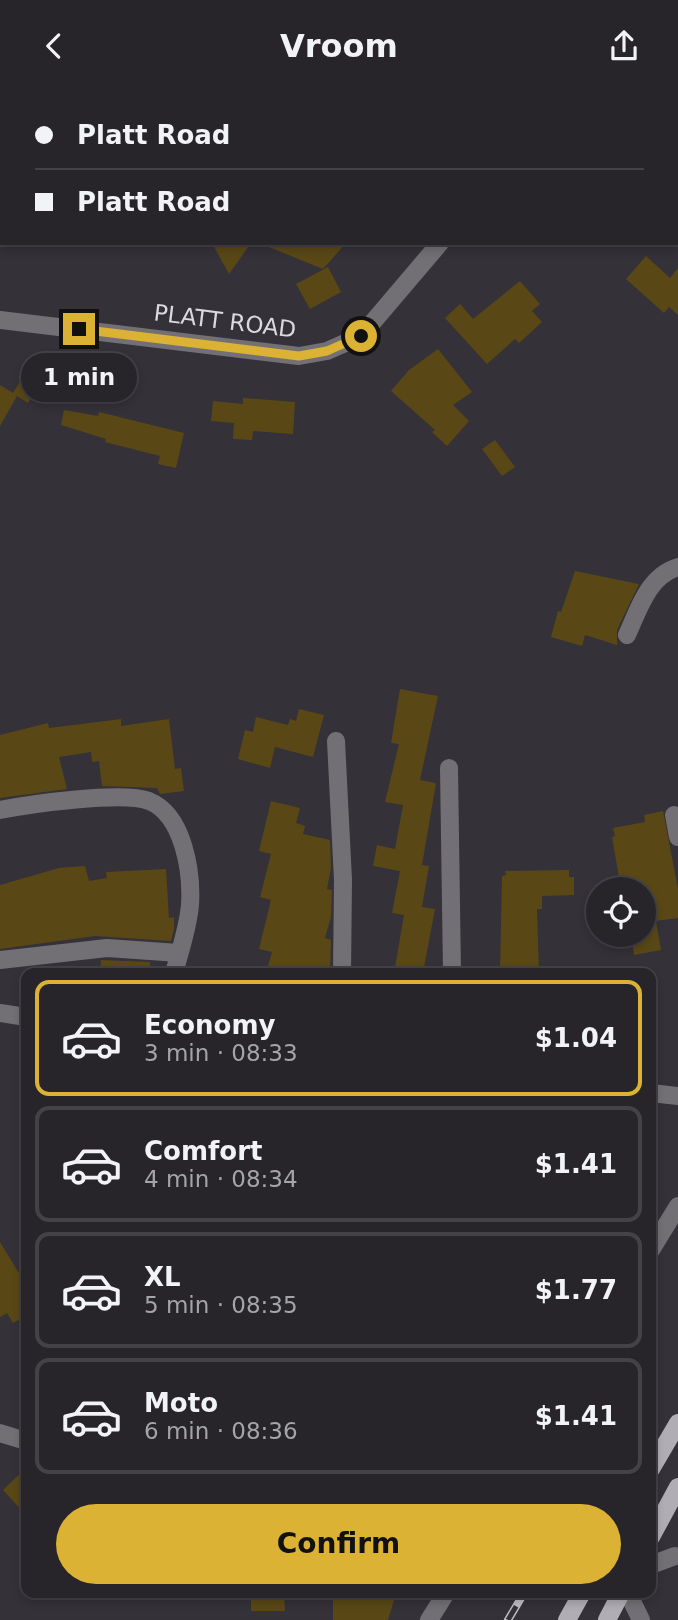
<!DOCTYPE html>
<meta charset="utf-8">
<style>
:root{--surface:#27252a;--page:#333136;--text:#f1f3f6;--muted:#a4a5a8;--line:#434247;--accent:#dbb233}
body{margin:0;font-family:"DejaVu Sans",sans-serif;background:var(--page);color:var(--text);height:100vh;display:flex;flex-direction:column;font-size:26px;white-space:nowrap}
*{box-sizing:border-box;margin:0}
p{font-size:23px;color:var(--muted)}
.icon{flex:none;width:38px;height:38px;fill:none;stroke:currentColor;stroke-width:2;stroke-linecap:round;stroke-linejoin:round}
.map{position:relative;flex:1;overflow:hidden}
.details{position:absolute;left:21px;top:877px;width:635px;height:630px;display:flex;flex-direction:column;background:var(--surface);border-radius:14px;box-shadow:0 4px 10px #0003,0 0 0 2px var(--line)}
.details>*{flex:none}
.top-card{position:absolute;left:0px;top:0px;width:679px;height:154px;box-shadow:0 4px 10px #0003,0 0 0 2px var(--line);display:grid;align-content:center;height:154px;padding:0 35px;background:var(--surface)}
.buttons{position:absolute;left:586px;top:786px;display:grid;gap:14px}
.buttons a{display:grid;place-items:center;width:70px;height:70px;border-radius:50%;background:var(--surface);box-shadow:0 4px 10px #0003,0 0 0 2px var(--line);font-size:35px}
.end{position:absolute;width:32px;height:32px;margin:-16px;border:9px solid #dbb233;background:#111;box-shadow:0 0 0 4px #111}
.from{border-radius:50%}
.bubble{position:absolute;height:49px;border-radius:24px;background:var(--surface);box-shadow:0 4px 10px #0003,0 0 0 2px var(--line);font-size:23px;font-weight:700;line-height:49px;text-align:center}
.top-card b{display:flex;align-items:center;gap:24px;height:66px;font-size:26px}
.top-card b+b{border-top:2px solid var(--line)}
.top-card i{width:18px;height:18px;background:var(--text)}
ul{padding:12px 0 0;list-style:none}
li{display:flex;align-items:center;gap:21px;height:116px;margin:0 14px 10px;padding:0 21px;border:4px solid var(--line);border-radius:14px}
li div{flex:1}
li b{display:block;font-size:26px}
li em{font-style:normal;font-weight:700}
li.active{border-color:var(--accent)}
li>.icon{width:63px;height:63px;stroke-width:1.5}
.primary-button{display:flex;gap:14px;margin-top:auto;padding:14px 35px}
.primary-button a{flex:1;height:80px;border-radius:42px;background:var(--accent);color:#111;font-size:28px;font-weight:700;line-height:80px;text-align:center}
header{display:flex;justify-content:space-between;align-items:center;height:91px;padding:0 35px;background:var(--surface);font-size:32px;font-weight:700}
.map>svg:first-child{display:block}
.building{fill:#594816}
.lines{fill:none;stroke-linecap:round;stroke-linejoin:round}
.minor{stroke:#727074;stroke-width:18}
.major{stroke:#b0adb4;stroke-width:18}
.rail-casing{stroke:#bfbdc2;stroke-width:8}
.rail{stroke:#343138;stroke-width:5;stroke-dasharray:16;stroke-linecap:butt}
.route{stroke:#dbb233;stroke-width:9}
.labels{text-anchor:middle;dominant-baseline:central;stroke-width:5;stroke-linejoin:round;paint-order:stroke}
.street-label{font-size:23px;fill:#dbd9de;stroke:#343138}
</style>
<header><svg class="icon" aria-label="back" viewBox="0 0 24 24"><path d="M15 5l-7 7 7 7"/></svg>Vroom<svg class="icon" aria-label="share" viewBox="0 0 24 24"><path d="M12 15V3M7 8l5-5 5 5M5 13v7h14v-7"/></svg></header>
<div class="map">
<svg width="678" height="1529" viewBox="0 0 678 1529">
<rect width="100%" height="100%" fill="#343138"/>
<!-- building -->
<g class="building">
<polygon points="212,152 251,152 229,183"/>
<polygon points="259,152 346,152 323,178"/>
<polygon points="646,165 670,187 678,177 678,224 669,216 664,222 626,188"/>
<polygon points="328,176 341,201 310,218 296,193"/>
<polygon points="520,190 540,213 532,220 542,231 519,252 515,248 487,273 445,227 460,213 473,228"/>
<polygon points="438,258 472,301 453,314 469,330 447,355 432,341 435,339 391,300 409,279"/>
<polygon points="22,287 37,296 28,312 17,305 0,335 0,294 13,302"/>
<polygon points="243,307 295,311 293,343 253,340 252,349 233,348 234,332 211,330 213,310 243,313"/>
<polygon points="64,319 98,325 99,321 184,342 176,377 158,373 160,365 105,351 106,348 61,334"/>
<polygon points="495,349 515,376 502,385 482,358"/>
<polygon points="575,480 639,493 617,539 617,554 585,544 582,555 551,546 558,520 561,521"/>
<polygon points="400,598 438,605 420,689 436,692 422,774 429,775 422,816 435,818 423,882 394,882 404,824 392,822 400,780 373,775 377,754 395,758 403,714 385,711 399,653 391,652"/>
<polygon points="299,618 324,624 313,666 275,656 270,677 238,668 245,639 253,641 256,626 288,634 290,628 296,630"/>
<polygon points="121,628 121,635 169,628 175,678 181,677 184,700 160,703 157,697 102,695 99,670 92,671 91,661 59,666 67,698 0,707 0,644 48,632 49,637"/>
<polygon points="271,710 300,717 296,732 305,735 303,743 330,749 331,777 327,798 332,799 331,826 325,847 331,849 330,882 266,882 272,861 259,858 271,809 260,806 271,763 259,760"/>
<polygon points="663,720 678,798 678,827 656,830 661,859 634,864 631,844 644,844 644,798 621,798 612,746 615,745 613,737 645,731 644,724"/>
<polygon points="85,775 89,790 107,787 106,781 166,778 169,827 174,826 174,838 171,850 95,845 0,858 0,794 59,777"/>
<polygon points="569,779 569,786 574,786 574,804 542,805 542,818 537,818 539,882 500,882 502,785 506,784 505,780"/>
<polygon points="101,869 150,871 150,882 100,882"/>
<polygon points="0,1151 26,1194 26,1225 13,1232 7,1222 0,1226"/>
<polygon points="26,1377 26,1424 3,1399"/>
<polygon points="251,1502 284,1502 285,1520 251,1520"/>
<polygon points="333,1502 396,1502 388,1529 333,1529"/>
</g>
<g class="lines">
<!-- minor -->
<g class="minor">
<polyline points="533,0 534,2"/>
<polyline points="648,0 650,2"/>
<polyline points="569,2 570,0"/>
<polyline points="677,27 678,27"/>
<polyline points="0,229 299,265 327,260 361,245 440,152"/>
<path d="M627 544C639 518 648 485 678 476"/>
<polyline points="336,650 343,789 342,882"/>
<polyline points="449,677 452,882"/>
<path d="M0 719C31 713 122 700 149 710 184 724 192 782 190 814 188 837 180 860 174 882"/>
<polyline points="674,724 678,746"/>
<polyline points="0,869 107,857 179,862"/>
<polyline points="0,922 26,926"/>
<polyline points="651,1002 678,1005"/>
<polyline points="651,1159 678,1115"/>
<polyline points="0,1342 26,1350"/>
<polyline points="651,1474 675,1465"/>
<polyline points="628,1502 641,1529"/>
<polyline points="429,1529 446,1502"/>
</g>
<!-- major -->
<g class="major">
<polyline points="651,1378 678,1332"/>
<polyline points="651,1446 678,1396"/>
<polyline points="567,1529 582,1502"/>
<polyline points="607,1529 621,1502"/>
</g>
<!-- rail casing -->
<g class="rail-casing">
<polyline id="rail" points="508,1529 524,1502"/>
</g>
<!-- rail -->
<use href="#rail" class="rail"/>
</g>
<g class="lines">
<!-- route -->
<polyline class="route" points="79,238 299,265 327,260 361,245"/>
</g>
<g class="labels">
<!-- street labels -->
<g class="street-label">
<text transform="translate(225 230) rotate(7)">PLATT ROAD</text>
</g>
</g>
</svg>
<div class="buttons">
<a><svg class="icon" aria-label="locate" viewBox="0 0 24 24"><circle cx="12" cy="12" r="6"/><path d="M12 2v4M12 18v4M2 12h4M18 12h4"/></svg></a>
</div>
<i class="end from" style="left:361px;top:245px"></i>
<i class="end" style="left:79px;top:238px"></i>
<div class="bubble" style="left:21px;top:262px;width:116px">1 min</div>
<div class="top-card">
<b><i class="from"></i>Platt Road</b>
<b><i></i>Platt Road</b>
</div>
<section class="details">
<ul>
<li class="active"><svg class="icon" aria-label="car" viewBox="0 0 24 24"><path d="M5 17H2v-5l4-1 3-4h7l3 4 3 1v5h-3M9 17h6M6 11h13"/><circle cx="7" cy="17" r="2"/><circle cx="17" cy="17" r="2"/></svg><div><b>Economy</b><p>3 min · 08:33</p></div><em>$1.04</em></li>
<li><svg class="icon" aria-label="car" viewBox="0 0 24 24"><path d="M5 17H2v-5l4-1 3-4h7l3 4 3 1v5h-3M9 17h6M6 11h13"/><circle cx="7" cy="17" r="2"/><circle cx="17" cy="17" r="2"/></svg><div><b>Comfort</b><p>4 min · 08:34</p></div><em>$1.41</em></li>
<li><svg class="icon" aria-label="car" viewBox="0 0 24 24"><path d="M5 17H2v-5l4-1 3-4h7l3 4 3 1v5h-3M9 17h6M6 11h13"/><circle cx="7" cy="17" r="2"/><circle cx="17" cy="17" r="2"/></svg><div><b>XL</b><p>5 min · 08:35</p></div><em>$1.77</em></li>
<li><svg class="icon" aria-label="car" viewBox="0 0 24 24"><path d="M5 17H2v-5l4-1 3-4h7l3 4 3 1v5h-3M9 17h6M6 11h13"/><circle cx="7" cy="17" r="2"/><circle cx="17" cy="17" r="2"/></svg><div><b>Moto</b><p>6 min · 08:36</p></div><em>$1.41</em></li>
</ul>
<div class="primary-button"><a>Confirm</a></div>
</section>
</div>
